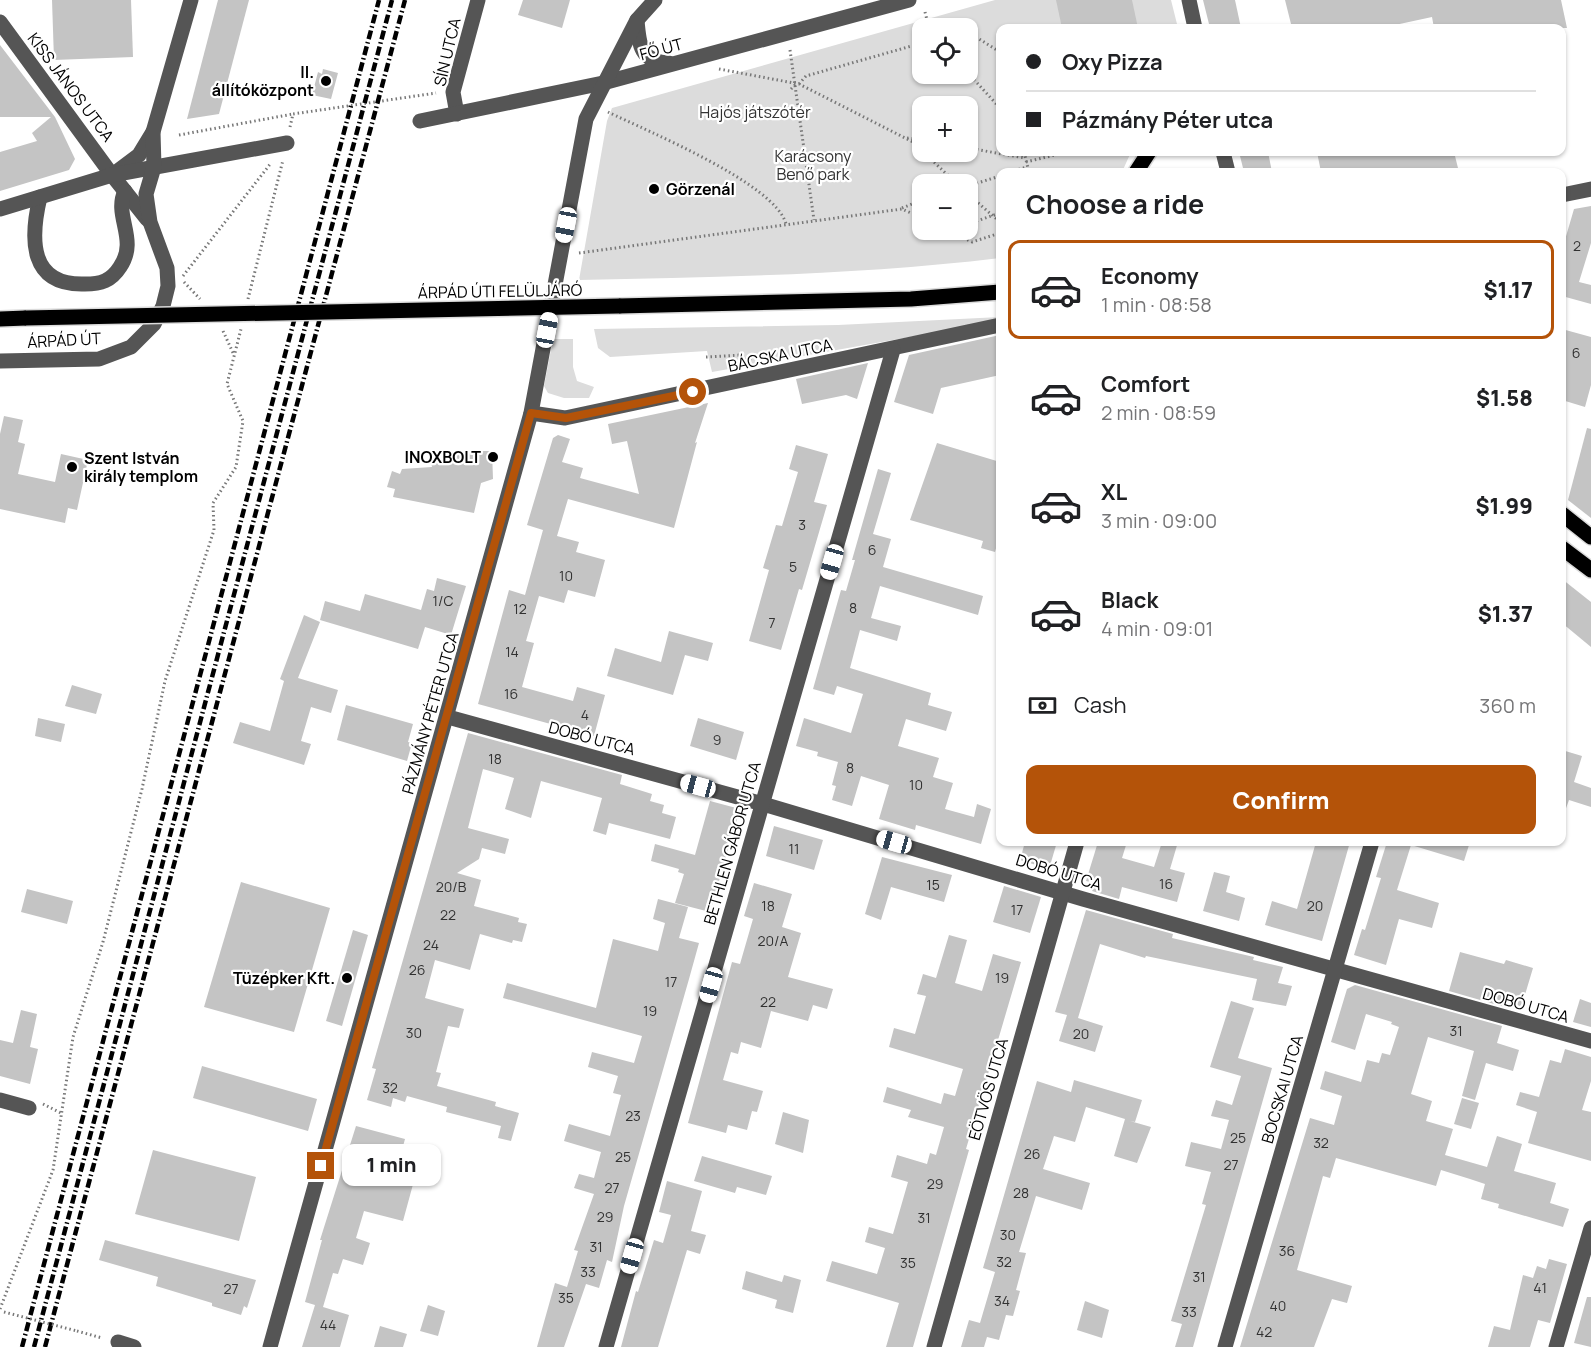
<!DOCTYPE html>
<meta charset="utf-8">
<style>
:root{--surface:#fff;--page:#f2f2f2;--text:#202124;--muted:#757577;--line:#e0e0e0;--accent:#b45309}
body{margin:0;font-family:Manrope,sans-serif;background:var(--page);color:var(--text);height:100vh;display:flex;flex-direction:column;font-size:22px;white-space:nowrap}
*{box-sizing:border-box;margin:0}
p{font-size:20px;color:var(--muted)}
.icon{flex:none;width:33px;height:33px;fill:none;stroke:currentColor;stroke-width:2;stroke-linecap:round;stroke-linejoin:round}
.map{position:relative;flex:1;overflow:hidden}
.drawer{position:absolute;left:996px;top:168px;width:570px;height:678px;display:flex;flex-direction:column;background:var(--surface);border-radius:12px;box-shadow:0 2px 4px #0004}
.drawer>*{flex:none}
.banner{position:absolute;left:996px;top:24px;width:570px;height:132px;border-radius:12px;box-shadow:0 2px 4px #0004;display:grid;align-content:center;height:132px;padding:0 30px;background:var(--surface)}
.fabs{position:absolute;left:912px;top:18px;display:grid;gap:12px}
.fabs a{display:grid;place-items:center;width:66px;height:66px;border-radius:12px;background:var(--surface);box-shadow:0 2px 4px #0004;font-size:30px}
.end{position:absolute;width:27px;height:27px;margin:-14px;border:8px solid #b45309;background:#fff;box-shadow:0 0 0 3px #fff}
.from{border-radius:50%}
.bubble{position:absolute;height:42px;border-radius:12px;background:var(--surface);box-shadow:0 2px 4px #0004;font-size:20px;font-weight:800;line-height:42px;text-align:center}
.car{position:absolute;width:18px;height:36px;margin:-18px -9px;border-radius:8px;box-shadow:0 0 4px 2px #0007;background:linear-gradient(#fff 24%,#345 0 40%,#fff 0 76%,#345 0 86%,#fff 0)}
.banner b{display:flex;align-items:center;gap:21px;height:57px;font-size:22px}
.banner b+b{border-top:2px solid var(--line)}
.banner i{width:15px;height:15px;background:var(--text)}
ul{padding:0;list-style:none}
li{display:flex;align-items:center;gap:18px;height:99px;margin:0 12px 9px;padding:0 18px;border:3px solid transparent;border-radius:12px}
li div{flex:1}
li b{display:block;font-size:22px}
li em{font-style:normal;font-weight:800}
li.on{border-color:var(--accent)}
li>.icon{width:54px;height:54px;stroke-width:1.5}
h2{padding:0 30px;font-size:27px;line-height:72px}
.pay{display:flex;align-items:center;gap:15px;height:66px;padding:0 30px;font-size:22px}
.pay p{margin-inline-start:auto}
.button{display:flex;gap:12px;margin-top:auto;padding:12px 30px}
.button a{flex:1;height:69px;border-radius:12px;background:var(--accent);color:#fff;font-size:24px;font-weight:800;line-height:69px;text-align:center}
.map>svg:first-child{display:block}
.green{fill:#dcdcdc;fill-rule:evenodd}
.building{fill:#c4c4c4}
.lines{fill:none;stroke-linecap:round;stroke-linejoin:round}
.major-casing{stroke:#dbdbdb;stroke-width:18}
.path{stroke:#777;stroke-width:3;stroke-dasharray:1.5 3;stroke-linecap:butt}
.minor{stroke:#555;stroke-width:15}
.major{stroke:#000;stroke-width:15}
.rail{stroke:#000;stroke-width:4.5;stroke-dasharray:9 3 1.5 3;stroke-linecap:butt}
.major-bridge-casing{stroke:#dbdbdb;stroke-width:18;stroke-linecap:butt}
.path-bridge{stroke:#777;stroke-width:3;stroke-dasharray:1.5 3;stroke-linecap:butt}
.major-bridge{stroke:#000;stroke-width:15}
.route{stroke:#b45309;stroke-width:8}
.poi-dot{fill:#000;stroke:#fff;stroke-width:2}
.labels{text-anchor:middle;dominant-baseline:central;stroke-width:4.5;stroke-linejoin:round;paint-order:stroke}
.number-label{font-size:14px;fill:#313131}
.street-label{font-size:16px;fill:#000;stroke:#fff}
.poi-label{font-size:16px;font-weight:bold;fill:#000;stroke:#fff;text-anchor:end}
.park-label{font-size:16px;fill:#333;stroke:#fff}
</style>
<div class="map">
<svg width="1591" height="1347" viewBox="0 0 1591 1347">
<rect width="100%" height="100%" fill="#fff"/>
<!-- green -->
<g class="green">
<path d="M995 0H1171L1178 28H1000V152H1131L1122 172H1000V258C860 275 720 277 579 280L607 121 612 108ZM922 28H968V74H922ZM922 106H968V152H922ZM922 184H968V230H922Z"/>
<polygon points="1000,317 1000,321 712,372 707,351 610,357 598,348 594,329 838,325"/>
<polygon points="553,339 573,339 573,367 577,381 594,387 589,398 564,398 548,393 544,386"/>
</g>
<!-- building -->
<g class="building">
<polygon points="52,0 131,0 133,57 54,60"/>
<polygon points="218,0 249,0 219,114 187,119"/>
<polygon points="523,0 570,0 562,28 518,15"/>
<polygon points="1056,0 1132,0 1138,28 1062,28"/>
<polygon points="1203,0 1235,0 1241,28 1210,28"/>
<polygon points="1285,0 1561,0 1567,28 1434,28 1432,17 1381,28 1292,28"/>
<polygon points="0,45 55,117 75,159 69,170 0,191 0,152 37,141 32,133 51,117 0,117"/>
<polygon points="323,69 338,73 331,99 312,95 318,72 322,74"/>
<polygon points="1239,152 1268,152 1272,172 1244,172"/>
<polygon points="1317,152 1454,152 1459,172 1321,172"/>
<polygon points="1591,206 1591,243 1579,282 1591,285 1591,304 1562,296 1562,250 1574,209"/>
<polygon points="1562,329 1591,337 1591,385 1585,407 1562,400"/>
<polygon points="1000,335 1000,375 941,388 933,414 894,402 909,355"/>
<polygon points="868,363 857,399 846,395 802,404 796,379"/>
<polygon points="708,403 695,443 697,442 674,528 568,499 557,536 579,542 576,552 605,560 595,597 568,590 564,603 539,596 526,641 534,643 522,687 573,701 577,687 605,695 594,736 478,704 509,590 525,595 543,530 527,525 553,438 558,435 570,439 562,462 583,468 580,478 639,494 627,441 612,444 608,424"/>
<polygon points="4,416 23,420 18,442 25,444 18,474 55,482 61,454 88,460 77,510 68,508 65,523 0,509 0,434"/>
<polygon points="1587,428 1591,429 1591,518 1568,500"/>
<polygon points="937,443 1000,462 1000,534 995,552 981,548 983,541 910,520"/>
<polygon points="796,445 828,454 814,502 827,505 802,590 799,589 781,650 749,641 769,570 763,568 776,525 782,526 798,472 789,469"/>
<polygon points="470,451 492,451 493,479 481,483 474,513 393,497 395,489 387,487 392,471 400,474 402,469 432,467 431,462"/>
<polygon points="878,469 891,473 873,534 891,539 883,567 983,596 978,615 880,586 871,618 901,626 897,641 860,630 850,668 931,693 928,705 952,712 946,731 906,719 898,746 939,758 933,777 953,783 945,809 974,817 977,804 991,809 981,844 916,825 915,830 879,819 889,785 861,776 852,806 832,800 836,786 832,785 838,762 817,756 818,752 796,746 804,718 851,733 863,694 837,686 834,695 813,689 841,590 846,591 855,560 852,560"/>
<polygon points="437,578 466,586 451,635 425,627 418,649 320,620 325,601 360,611 365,594 421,610 427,589 434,591"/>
<polygon points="1562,579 1591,602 1591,647 1562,623"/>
<polygon points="304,615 320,622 298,678 338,690 331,713 311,707 301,741 311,744 304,765 233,743 240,722 270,731 284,681 280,679"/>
<polygon points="669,631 713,643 708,661 685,655 673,695 607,676 615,648 661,662"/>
<polygon points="72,685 102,694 96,714 65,706"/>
<polygon points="346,705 413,724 408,742 412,743 407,761 337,740"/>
<polygon points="38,718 65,724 61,742 35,736"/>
<polygon points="698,718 744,732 736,760 690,746"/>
<polygon points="468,733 622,775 620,784 652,794 650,801 664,805 662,813 676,817 670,839 609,823 606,835 593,831 602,798 541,781 531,818 505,809 514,778 483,769 468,828 509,839 505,854 482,848 479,859 457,873 481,880 474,906 519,918 518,922 527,924 522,942 513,940 512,943 480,934 470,970 435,960 425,998 464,1009 459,1028 448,1026 436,1072 441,1073 437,1086 496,1102 495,1106 519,1113 511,1141 498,1138 501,1126 446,1112 447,1107 407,1096 405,1102 393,1098 391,1107 367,1100 376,1069 372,1068"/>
<polygon points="1562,750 1582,756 1574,782 1591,788 1591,807 1569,800 1565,811 1562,811"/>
<polygon points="710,801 740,809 710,912 675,903 684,874 678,872 679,869 651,861 655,844 695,855"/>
<polygon points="774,826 823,840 814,870 766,856"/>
<polygon points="1025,842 1057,842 1049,869 1020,860"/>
<polygon points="1098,842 1127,842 1122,858 1154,867 1162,842 1178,842 1170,869 1185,873 1177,902 1122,887 1119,899 1092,891 1094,883 1086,881"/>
<polygon points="1316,842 1350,842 1322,941 1265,925 1272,901 1297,909"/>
<polygon points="1387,842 1458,842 1469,845 1464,861 1411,845 1397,890 1439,903 1432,928 1399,919 1386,965 1354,955 1362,929 1365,930 1381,878 1376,877"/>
<polygon points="882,857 952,875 944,902 891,887 881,920 865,914"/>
<polygon points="1214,872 1230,876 1226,892 1245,898 1239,921 1203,911"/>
<polygon points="241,882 330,908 294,1032 204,1007"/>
<polygon points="754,883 792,894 782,927 801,933 788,977 833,989 827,1009 813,1005 808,1021 771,1011 761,1048 741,1042 738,1054 731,1052 723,1080 763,1091 757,1112 752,1111 747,1130 728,1125 726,1133 688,1123 732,962 740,964 753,919 744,916"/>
<polygon points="1004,886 1041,897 1030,933 993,922"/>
<polygon points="27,889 73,901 67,924 21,912"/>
<polygon points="658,899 688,907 679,938 699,943 689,979 624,1206 612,1262 607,1260 599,1288 586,1284 564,1347 537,1347 555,1283 567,1287 578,1251 574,1250 594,1194 574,1188 579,1174 594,1178 601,1152 564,1141 569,1124 610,1136 621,1095 613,1093 618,1076 588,1067 592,1052 634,1063 642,1036 503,998 507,983 596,1008 613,939 658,951 665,923 653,919"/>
<polygon points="1086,910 1173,934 1172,938 1254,957 1253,960 1283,967 1278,983 1292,986 1286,1006 1252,1000 1257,979 1146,956 1145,958 1100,944 1078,1018 1103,1026 1095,1052 1059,1041 1067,1015 1055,1012"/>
<polygon points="353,930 368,935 342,1026 326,1021"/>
<polygon points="949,935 967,940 955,983 982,991 993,954 1021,962 966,1149 969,1150 913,1347 886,1347 899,1303 826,1281 832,1261 877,1274 885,1248 865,1242 869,1227 893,1234 908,1182 891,1177 897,1155 927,1164 930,1153 936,1155 944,1127 908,1117 911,1110 883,1102 887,1087 941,1104 944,1093 955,1096 963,1069 889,1047 894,1028 915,1034 926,996 917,994 923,974 936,978"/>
<polygon points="1460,952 1504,964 1506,960 1533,968 1521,1008 1509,1004 1508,1008 1449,991"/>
<polygon points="1355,985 1502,1026 1497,1043 1519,1050 1513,1071 1486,1063 1475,1100 1462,1096 1474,1051 1428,1037 1411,1094 1432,1101 1426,1121 1453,1129 1445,1155 1487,1167 1497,1136 1522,1144 1514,1171 1556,1183 1550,1203 1569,1209 1563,1227 1498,1208 1499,1204 1481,1199 1485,1184 1470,1179 1441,1170 1436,1186 1336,1158 1330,1178 1323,1176 1297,1270 1352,1286 1347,1303 1332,1299 1314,1347 1240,1347 1310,1118 1334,1125 1342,1096 1320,1089 1325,1071 1361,1082 1367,1060 1379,1063 1382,1053 1390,1055 1399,1027 1391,1024 1392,1022 1366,1014 1355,1050 1331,1042 1347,989"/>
<polygon points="1580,999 1591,1003 1591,1027 1573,1022"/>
<polygon points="1231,1001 1254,1008 1238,1058 1272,1068 1193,1347 1175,1347 1182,1324 1171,1321 1206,1205 1202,1204 1211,1172 1185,1166 1191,1142 1221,1149 1229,1120 1211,1116 1216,1100 1232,1105 1241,1076 1210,1067"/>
<polygon points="21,1010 37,1014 30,1047 38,1049 30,1084 0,1076 0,1040 13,1043"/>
<polygon points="1565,1049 1591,1057 1591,1081 1582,1110 1591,1112 1591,1161 1528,1143 1537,1112 1516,1105 1520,1092 1539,1097 1550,1060 1561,1063"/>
<polygon points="202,1066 317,1099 308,1131 193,1098"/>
<polygon points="1074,1080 1142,1100 1135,1122 1130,1121 1151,1127 1137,1163 1114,1156 1125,1119 1086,1107 1075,1142 1054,1136 1043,1169 1090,1183 1082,1210 1036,1196 1019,1252 1026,1253 1016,1290 1020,1291 1013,1316 1006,1315 999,1340 987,1337 984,1347 961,1347 969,1320 980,1323 995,1272 983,1268 1037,1081 1071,1092"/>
<polygon points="1462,1098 1479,1103 1471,1129 1454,1124"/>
<polygon points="783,1112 809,1120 803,1153 775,1144"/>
<polygon points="356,1126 405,1139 396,1172 415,1177 403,1221 364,1211 356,1238 370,1243 363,1265 343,1259 338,1274 333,1273 323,1307 349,1315 340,1347 302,1347 315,1305 305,1302 322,1240 320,1240"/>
<polygon points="153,1150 256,1177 239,1241 135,1214"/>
<polygon points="702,1156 772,1176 766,1195 737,1187 735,1193 694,1181"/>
<polygon points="667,1181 702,1191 691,1231 706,1235 700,1254 687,1250 658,1347 621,1347 636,1291 638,1292 654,1240 663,1243 671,1215 659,1212"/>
<polygon points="105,1240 256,1280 247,1308 244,1306 241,1315 212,1306 212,1303 156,1286 158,1277 99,1260"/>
<polygon points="1549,1259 1567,1264 1550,1323 1538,1320 1530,1347 1488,1347 1494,1326 1510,1330 1523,1275 1533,1278 1537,1266 1546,1269"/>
<polygon points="746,1271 782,1282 784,1275 801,1280 793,1313 775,1308 777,1300 742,1289"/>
<polygon points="1587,1297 1591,1297 1591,1347 1574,1343"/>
<polygon points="1085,1301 1109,1310 1102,1338 1077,1330"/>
<polygon points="428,1305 445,1311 438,1336 420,1331"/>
<polygon points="380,1326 407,1334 403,1347 374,1347"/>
</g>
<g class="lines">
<!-- major casing -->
<g class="major-casing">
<g id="major">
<polyline points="1136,172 1149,152"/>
<polyline points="619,306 911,299 1000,292"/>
<polyline points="0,319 26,318"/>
<polyline points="1562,514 1591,537"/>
<polyline points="1562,548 1591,570"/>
</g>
</g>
<!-- path -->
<g class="path">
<polyline points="925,12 929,28"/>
<polyline points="968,32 1000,52"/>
<polyline points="790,50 814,220"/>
<polyline points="719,69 799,84 913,142 957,184"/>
<polyline points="968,73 1000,108"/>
<polyline points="799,84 806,76 922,43"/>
<polyline points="791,89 796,84"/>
<path d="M608 112C647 131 776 184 786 224"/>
<polyline points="290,127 293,114 436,93"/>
<polyline points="179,135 293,114"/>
<polyline points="907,138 922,140"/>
<polyline points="968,148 1025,158"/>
<polyline points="1024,152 1029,172"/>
<polyline points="1026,162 1067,152"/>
<polyline points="1010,172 1027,167"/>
<polyline points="968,186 1000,176"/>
<polyline points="968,194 1000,222"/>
<polyline points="902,208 922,200"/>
<polyline points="968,224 1000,213"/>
<polyline points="947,230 972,242 1000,233"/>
<polyline points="579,253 902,209 922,218"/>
<polyline points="183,276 271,163"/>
<polyline points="184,282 200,299"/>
<polyline points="248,299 283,160"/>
<polyline points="223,331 234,355"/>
<polyline points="706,357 741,355 753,362"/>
<polyline points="43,1104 63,1114"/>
<polyline points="0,1309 53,1170 73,1037 103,942 142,789 165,681 214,530 213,503 236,467 243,421 227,384 241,329"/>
<polyline points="77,1331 102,1338"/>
</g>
<!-- minor -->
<g class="minor">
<polyline points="1189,0 1195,28"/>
<path d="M637 20C639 45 640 62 669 63"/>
<polyline points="0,22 112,175 147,219"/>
<polyline points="457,114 453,92 478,0"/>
<polyline points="420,121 603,83 909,0"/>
<polyline points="1223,152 1228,172"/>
<polyline points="115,173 139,155 153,132"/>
<polyline points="1562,195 1591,189"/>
<path d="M40 197C30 239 29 286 85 284 101 284 111 281 120 267 139 239 113 216 125 191"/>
<polyline points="0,209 112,175 287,143"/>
<polyline points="0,361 99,359 131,347 154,324 163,306 168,286 167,268 150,222 146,194 154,167 153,132 191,0"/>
<polyline points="531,413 565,418 1000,325"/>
<polyline points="448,717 763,804 1083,899 1591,1041"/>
<polyline points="0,1100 29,1108"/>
<polyline points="118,1342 134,1347"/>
<polyline points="270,1347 531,413 586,119 637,20 655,0"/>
<polyline points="606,1347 893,350"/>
<polyline points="934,1347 1077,842"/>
<polyline points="1225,1347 1372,842"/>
<polyline points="1556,1347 1591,1228"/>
</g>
<!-- major -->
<use href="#major" class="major"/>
<!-- rail -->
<g class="rail">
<polyline points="22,1347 379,0"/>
<polyline points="34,1347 392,0"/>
<polyline points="45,1347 405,0"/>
</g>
<!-- major-bridge casing -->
<g class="major-bridge-casing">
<polyline id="major-bridge" points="26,318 619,306"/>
</g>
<!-- path-bridge -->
<polyline class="path-bridge" points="4,1312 77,1331"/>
<!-- major-bridge -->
<use href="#major-bridge" class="major-bridge"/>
</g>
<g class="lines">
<!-- route -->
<polyline class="route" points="321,1166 531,413 566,418 693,392"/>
</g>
<!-- markers -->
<g class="poi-dot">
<circle cx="326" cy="81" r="6"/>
<circle cx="654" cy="189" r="6"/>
<circle cx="493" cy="457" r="6"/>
<circle cx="72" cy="467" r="6"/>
<circle cx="347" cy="978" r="6"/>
</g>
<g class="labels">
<!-- number labels -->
<g class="number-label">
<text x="1577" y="245">2</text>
<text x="1576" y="352">6</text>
<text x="802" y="524">3</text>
<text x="872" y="549">6</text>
<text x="793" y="566">5</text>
<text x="566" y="575">10</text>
<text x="443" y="600">1/C</text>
<text x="853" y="607">8</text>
<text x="520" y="608">12</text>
<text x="772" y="622">7</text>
<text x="512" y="651">14</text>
<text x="511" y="693">16</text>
<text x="585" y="714">4</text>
<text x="717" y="739">9</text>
<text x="495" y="758">18</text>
<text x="850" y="767">8</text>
<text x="916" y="784">10</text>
<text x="794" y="848">11</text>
<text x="1166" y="883">16</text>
<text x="933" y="884">15</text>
<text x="451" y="886">20/B</text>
<text x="768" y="905">18</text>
<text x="1315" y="905">20</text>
<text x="1017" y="909">17</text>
<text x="448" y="914">22</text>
<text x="773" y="940">20/A</text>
<text x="431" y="944">24</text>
<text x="417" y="969">26</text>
<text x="1002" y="977">19</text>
<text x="671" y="981">17</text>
<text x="768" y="1001">22</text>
<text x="650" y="1010">19</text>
<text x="1456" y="1030">31</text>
<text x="414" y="1032">30</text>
<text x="1081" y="1033">20</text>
<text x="390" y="1087">32</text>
<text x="633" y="1115">23</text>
<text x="1238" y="1137">25</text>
<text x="1321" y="1142">32</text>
<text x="1032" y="1153">26</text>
<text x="623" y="1156">25</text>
<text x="1231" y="1164">27</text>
<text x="935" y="1183">29</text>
<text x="612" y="1187">27</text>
<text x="1021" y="1192">28</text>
<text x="605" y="1216">29</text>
<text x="924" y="1217">31</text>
<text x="1008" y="1234">30</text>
<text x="596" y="1246">31</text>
<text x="1287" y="1250">36</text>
<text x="1004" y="1261">32</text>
<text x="908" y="1262">35</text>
<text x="588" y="1271">33</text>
<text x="1199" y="1276">31</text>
<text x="1540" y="1287">41</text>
<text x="231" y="1288">27</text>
<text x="566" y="1297">35</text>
<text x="1002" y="1300">34</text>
<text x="1278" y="1305">40</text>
<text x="1189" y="1311">33</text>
<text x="328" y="1324">44</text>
<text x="1264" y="1331">42</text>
</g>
<!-- street labels -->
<g class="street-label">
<text transform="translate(661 49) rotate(-15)">FŐ ÚT</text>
<text transform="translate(447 52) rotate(-77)">SÍN UTCA</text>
<text transform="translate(71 87) rotate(53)">KISS JÁNOS UTCA</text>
<text transform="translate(500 291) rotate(-1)">ÁRPÁD ÚTI FELÜLJÁRÓ</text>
<text transform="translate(64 340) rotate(-3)">ÁRPÁD ÚT</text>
<text transform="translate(780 355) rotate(-12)">BÁCSKA UTCA</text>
<text transform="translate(430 713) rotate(-74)">PÁZMÁNY PÉTER UTCA</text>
<text transform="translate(592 738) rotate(15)">DOBÓ UTCA</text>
<text transform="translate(732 843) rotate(-74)">BETHLEN GÁBOR UTCA</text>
<text transform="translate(1059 872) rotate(17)">DOBÓ UTCA</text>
<text transform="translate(1526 1005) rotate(16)">DOBÓ UTCA</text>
<text transform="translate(988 1089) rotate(-74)">EÖTVÖS UTCA</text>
<text transform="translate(1282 1089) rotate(-74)">BOCSKAI UTCA</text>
</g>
<!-- poi labels -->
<g class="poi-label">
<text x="314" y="72">II.<tspan x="314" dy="18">állítóközpont</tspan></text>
<text x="666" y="189" text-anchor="start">Görzenál</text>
<text x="481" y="457">INOXBOLT</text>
<text x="84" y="458" text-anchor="start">Szent István<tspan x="84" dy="18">király templom</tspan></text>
<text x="335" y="978">Tüzépker Kft.</text>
</g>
<!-- park labels -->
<g class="park-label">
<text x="755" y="112">Hajós játszótér</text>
<text x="813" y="156">Karácsony<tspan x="813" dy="18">Benő park</tspan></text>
</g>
</g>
</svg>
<div class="fabs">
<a><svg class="icon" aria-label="locate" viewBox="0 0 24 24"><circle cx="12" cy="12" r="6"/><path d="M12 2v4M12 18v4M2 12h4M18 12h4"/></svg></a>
<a>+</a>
<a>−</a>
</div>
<i class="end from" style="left:693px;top:392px"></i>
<i class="end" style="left:321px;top:1166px"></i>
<div class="bubble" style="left:342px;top:1144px;width:99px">1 min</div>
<i class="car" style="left:566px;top:225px;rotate:191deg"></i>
<i class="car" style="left:547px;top:330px;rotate:11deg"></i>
<i class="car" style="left:832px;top:562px;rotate:196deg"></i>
<i class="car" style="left:698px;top:786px;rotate:285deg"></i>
<i class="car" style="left:894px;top:842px;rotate:286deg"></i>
<i class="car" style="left:711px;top:985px;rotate:196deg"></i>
<i class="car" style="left:632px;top:1256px;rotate:196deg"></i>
<div class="banner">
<b><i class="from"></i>Oxy Pizza</b>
<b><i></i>Pázmány Péter utca</b>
</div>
<section class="drawer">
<h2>Choose a ride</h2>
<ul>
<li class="on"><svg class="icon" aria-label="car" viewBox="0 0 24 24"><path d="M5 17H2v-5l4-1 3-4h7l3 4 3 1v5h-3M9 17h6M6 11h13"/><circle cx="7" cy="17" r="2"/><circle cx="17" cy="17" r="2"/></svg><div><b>Economy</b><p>1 min · 08:58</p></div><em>$1.17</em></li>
<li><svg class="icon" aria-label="car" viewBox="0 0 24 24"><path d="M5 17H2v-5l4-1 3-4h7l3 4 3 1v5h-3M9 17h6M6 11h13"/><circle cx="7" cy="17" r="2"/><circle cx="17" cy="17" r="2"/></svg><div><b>Comfort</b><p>2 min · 08:59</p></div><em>$1.58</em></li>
<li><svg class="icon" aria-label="car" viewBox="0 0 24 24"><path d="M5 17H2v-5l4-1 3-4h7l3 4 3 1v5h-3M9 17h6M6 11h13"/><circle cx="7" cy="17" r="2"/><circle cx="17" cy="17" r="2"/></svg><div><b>XL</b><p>3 min · 09:00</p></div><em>$1.99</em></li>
<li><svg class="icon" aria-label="car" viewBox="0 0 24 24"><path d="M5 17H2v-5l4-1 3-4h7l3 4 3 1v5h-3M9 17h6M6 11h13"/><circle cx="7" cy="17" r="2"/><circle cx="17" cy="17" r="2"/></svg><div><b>Black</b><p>4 min · 09:01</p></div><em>$1.37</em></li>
</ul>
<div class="pay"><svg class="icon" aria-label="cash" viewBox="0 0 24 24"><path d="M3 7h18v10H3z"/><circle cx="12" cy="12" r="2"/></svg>Cash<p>360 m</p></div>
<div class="button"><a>Confirm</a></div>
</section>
</div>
